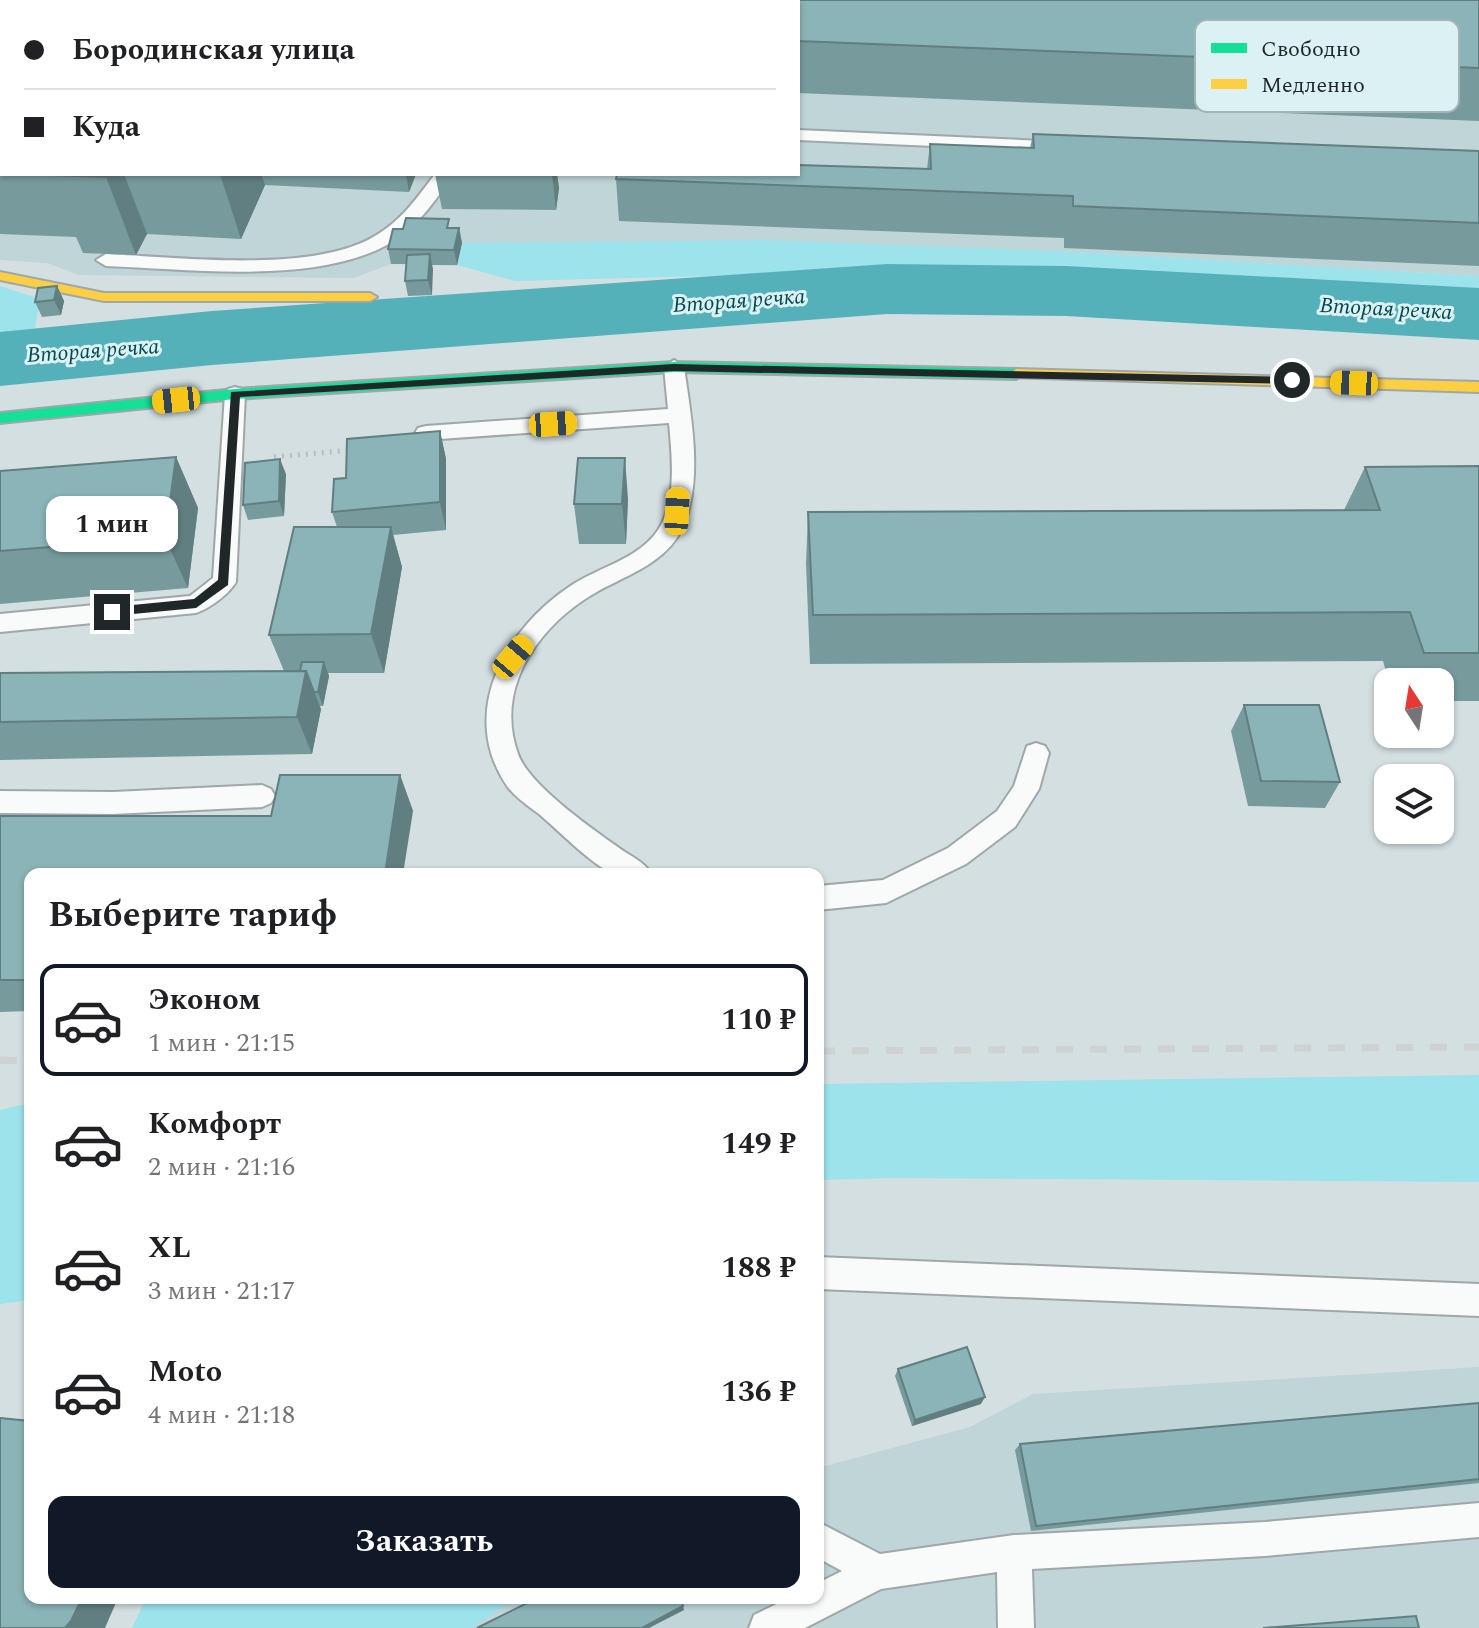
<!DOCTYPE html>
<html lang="ru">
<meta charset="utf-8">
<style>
:root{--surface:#fff;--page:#f2f2f2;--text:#202124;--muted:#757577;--line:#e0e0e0;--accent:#111827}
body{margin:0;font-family:Spectral,serif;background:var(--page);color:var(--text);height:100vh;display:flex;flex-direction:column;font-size:30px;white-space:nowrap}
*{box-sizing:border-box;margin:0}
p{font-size:26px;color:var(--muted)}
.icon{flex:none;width:44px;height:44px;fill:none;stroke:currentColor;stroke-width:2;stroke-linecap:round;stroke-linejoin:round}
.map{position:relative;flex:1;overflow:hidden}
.sheet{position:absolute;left:24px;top:868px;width:800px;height:736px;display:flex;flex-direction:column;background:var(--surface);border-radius:16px;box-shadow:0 2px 6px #0004}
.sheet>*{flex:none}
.top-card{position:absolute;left:0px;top:0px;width:800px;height:176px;box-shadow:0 2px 6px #0004;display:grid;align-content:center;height:176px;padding:0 24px;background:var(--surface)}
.needle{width:52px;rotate:348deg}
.buttons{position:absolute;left:1374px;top:668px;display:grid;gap:16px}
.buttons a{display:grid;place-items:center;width:80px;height:80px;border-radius:16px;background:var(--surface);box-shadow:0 2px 6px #0004;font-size:40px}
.end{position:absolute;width:36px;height:36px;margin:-18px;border:10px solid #202728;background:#fff;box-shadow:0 0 0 4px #fff}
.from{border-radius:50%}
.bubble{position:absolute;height:56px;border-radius:16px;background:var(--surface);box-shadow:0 2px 6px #0004;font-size:26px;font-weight:700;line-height:56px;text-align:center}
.car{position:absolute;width:24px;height:48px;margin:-24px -12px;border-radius:10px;box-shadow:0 0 6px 2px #0007;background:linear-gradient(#f5c518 24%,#345 0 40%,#f5c518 0 76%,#345 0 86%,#f5c518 0)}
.top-card b{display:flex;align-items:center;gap:28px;height:76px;font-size:30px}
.top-card b+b{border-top:2px solid var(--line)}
.top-card i{width:20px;height:20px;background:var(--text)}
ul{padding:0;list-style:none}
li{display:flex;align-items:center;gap:24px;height:112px;margin:0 16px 12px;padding:0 8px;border:4px solid transparent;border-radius:16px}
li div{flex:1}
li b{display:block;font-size:30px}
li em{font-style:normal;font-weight:700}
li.selected{border-color:var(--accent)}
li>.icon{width:72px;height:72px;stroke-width:1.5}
h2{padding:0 24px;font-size:36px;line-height:96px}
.button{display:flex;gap:16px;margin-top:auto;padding:16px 24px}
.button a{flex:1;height:92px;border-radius:16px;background:var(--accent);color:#fff;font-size:32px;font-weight:700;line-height:92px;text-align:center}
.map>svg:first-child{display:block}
.built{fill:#bfd5d7;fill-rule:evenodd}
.green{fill:#9ce3eb}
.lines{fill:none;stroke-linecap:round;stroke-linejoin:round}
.river{fill:#54b1ba;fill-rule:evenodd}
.lane-casing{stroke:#9fa7a8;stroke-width:4}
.fast-casing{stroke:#9fa7a8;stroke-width:4}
.slow-casing{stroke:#9fa7a8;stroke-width:4}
.path{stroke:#b9bdbe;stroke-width:5;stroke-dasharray:2 6;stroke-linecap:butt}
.lane{fill:#f9fafa;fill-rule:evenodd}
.fast{fill:#16e098;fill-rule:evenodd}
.slow{fill:#ffcf43;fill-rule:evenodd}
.rail{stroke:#cfd2d3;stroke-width:7;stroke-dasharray:17 17;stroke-linecap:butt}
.wall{fill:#779b9d}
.shaded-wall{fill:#617e80}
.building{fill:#8ab4b7;stroke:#617e80;stroke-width:2}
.route{fill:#202728}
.labels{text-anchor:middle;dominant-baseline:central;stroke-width:6;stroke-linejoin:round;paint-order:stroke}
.far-water-label{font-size:22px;font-style:italic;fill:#004a50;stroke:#dcf1f3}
.key{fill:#dcf1f3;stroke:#a4b4b6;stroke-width:2}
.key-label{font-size:22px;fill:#202728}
</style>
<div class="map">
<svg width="1479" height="1628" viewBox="0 0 1479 1628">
<rect width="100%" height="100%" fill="#d4dfe1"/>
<!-- built -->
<g class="built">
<path d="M0 0H1479V276L1061 251 462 243 457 266 391 264 354 278 79 275 47 263 0 260ZM2 2H798V174H2Z"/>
<polygon points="1479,1367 1479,1628 470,1628 472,1620 516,1598 818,1598 818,1468 970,1427 1033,1394"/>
</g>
<!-- green -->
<g class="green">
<polygon points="767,240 1061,251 1479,276 1479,298 1057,275 866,272 515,281 457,265 462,243"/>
<polygon points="0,286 40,299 33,341 0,373"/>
<polygon points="1479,1075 1479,1182 892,1178 818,1180 818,1084"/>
<polygon points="30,1103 30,1300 0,1304 0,1110"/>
<polygon points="146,1598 516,1598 471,1628 132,1628"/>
</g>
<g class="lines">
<!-- river -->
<polygon class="river" points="887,264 1066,266 1479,288 1479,340 1066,316 887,314 212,365 0,386 0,332 212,311"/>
<!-- lane casing -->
<g class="lane-casing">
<g id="lane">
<polygon points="798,130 1066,142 1075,147 1066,152 798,140"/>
<path d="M435 174H454C435 201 416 229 387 245 313 285 188 269 106 266L96 260 106 254C179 257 312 274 375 236 402 220 417 198 435 174Z"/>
<path d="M674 360 684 367C691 417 704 481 682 529 666 562 630 574 600 590 542 622 493 685 518 754 529 785 591 828 619 848 630 856 645 862 651 874 641 874 625 877 615 874 596 869 556 828 539 814 528 806 515 797 507 786 457 712 506 628 572 585 599 567 639 559 658 530 677 501 672 456 669 423L426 440 418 438 415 433 418 428 426 426 668 409 664 367Z"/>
<path d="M235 387 242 389 245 394 236 582C228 595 210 608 196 613L0 632V614L190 596 213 578 225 394 228 389Z"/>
<polygon points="1036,743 1045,746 1049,753 1039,789 1015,827 966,864 886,903 818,910 818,886 883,880 948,848 997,811 1014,786 1027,746"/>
<polygon points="262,785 271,789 275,796 271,803 262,807 113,814 0,813 0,791 113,792"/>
<polygon points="818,1257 1479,1284 1479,1316 818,1289"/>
<polygon points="1479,1503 1479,1537 1265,1556 1032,1569 1034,1628 998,1628 997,1572 881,1589 805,1628 749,1628 754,1615 789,1598 818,1598 818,1583 842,1571 818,1558 818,1522 880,1554 1014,1535 1265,1522"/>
</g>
</g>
<!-- fast casing -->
<g class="fast-casing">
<polygon id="fast" points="674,362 1016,369 1023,374 1016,379 674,372 235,399 0,423 0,413 235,389"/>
</g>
<!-- slow casing -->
<g class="slow-casing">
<g id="slow">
<polygon points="0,272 104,293 370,293 377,297 370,301 104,301 0,280"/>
<polygon points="1016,369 1479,382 1479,392 1011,377 1009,374"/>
</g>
</g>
<!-- path -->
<polyline class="path" points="274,457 352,450"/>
<!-- lane -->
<use href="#lane" class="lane"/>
<!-- fast -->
<use href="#fast" class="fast"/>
<!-- slow -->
<use href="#slow" class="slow"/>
<!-- rail -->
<g class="rail">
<polyline points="818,1051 1479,1047"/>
<polyline points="0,1060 30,1061"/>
</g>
</g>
<!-- wall -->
<g class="wall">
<polygon points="1479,0 1479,121 798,93 798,2"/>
<polygon points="0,70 2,70 2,174 416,174 409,192 265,185 241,239 147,234 136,255 83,253 76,237 0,234"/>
<polygon points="1033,134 1479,151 1479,266 1064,248 1064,238 619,221 616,179 927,169 930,144 1030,148"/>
<polygon points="435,174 557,174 559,188 556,210 442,209"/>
<polygon points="451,228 459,228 462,243 457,265 432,265 432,295 408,296 405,281 406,264 391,264 388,249"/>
<polygon points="57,286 64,301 61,315 42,317 35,302"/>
<polygon points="440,431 446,459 446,530 393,535 402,567 384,673 328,673 329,676 323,706 319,706 321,709 312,754 0,760 0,673 284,671 269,635 337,527 332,512 346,478"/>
<polygon points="176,457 198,508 188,588 0,604 0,471"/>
<polygon points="1479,466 1479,701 1440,701 1440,682 1389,682 1383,661 810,664 806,563 808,512 1344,510 1365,467"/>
<polygon points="286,474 284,516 248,520 243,505"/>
<polygon points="628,499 626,544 579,544 574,504"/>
<polygon points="1244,705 1340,782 1325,808 1248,806 1231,731"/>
<polygon points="400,775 413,811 30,874 30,1011 0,1012 0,816 271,816"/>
<polygon points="898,1369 981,1404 912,1426 895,1376"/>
<polygon points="1479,1403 1479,1483 1031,1531 1015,1450 1020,1444"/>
</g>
<!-- shaded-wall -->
<g class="shaded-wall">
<polygon points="108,174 124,174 147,234 136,255 106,177"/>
<polygon points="220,174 261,174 265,185 241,239"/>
<polygon points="406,174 416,174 409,192"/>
<polygon points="552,174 557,174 559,188 556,210"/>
<polygon points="459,228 462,243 457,265 454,250"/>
<polygon points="430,254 433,269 432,295 428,280"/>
<polygon points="57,286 64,301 61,315 54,300"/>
<polygon points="440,431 446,459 446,530 440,502"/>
<polygon points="176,457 198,508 188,588 165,538"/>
<polygon points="625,458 628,499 626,544 622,504"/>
<polygon points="280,459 286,474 284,516 279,501"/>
<polygon points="391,527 402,567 384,673 371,634"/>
<polygon points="324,662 329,676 323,706 318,692"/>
<polygon points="306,671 321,709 312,754 297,717"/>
<polygon points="400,775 413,811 403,874 385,874"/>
<polygon points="985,1397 981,1404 912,1426 915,1420"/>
<polygon points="82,1598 118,1598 105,1628 65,1628"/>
<polygon points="683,1606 684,1610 649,1628 642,1628"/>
</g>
<!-- building -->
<g class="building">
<polygon points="101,0 1479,0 1479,68 798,41 798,2 100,2"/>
<rect x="0" y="70" width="2" height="88"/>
<polygon points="1033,134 1479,151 1479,223 1073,206 1073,196 616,179 617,174 798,174 798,165 931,169 930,144 1034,148"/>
<polygon points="50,174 108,174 106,177 50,175"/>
<polygon points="406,218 449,219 447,228 459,228 454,250 388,249 393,229 403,229"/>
<polygon points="430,254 428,280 405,281 407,255"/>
<polygon points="57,286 54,300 35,302 38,288"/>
<polygon points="440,431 440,502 332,512 334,479 346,478 347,439"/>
<polygon points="176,457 165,538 0,551 0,471"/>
<polygon points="578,458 625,458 622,504 574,504"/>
<polygon points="280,459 279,501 243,505 245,463"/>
<polygon points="1479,466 1479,653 1424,653 1410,612 813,615 808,512 1380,510 1365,467"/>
<polygon points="294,527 391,527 371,634 269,635"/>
<polygon points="302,662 324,662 318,692 314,692 306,671 300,671"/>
<polygon points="306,671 297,717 0,722 0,673"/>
<polygon points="1244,705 1319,705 1340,782 1261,781"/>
<polygon points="280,775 400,775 385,874 30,874 30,980 0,980 0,816 271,816"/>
<polygon points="967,1347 985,1397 915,1420 898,1369"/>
<polygon points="1479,1403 1479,1479 1036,1526 1020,1444"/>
<polygon points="0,1418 30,1421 30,1598 82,1598 71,1621 65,1628 0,1628"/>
<polygon points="537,1598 680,1598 683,1606 642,1628 477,1628"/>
<polygon points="1416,1616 1419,1628 1263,1628"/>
</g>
<!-- route -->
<polygon class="route" points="674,364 1292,377 1297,380 1292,384 674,371 240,397 228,585 196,608 112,616 106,612 112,607 194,599 218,580 231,392"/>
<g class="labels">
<!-- far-water labels -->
<g class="far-water-label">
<text transform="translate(739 301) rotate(-4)">Вторая речка</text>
<text transform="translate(1386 309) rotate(3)">Вторая речка</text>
<text transform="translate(93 351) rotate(-4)">Вторая речка</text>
</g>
</g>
<!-- legend -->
<rect x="1195" y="20" width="264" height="92" rx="12" class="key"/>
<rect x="1211" y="43" width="36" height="10" fill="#16e098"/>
<rect x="1211" y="79" width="36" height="10" fill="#ffcf43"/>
<g class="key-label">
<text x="1261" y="56">Свободно</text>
<text x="1261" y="92">Медленно</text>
</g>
</svg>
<div class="buttons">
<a><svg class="needle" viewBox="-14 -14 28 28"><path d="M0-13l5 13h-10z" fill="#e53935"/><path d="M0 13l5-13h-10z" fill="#757577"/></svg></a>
<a><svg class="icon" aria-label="layers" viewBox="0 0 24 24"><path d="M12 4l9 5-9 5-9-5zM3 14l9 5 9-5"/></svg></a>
</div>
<i class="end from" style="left:1292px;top:380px"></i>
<i class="end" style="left:112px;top:612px"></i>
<div class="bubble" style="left:46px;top:496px;width:132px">1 мин</div>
<i class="car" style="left:1354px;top:383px;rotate:272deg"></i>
<i class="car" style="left:176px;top:400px;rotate:264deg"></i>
<i class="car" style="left:553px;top:424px;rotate:86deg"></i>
<i class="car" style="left:677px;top:511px;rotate:3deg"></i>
<i class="car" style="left:513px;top:657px;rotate:40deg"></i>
<div class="top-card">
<b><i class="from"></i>Бородинская улица</b>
<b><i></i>Куда</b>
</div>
<section class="sheet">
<h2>Выберите тариф</h2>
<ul>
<li class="selected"><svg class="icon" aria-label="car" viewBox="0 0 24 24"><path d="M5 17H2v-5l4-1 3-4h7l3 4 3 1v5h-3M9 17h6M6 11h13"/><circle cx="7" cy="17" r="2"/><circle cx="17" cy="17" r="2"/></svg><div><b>Эконом</b><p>1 мин · 21:15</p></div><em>110 ₽</em></li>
<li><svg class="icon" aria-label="car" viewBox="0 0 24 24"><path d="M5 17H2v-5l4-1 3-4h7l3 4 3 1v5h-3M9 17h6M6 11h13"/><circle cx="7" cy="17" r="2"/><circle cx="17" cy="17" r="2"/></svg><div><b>Комфорт</b><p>2 мин · 21:16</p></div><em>149 ₽</em></li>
<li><svg class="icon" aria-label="car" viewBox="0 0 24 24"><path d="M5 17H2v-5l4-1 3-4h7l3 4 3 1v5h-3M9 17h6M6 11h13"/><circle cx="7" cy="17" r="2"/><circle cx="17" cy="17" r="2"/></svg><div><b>XL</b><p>3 мин · 21:17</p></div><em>188 ₽</em></li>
<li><svg class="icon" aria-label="car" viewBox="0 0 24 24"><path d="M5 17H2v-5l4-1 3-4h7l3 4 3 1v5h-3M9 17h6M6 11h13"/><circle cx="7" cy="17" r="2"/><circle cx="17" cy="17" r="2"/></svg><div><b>Moto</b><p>4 мин · 21:18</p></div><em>136 ₽</em></li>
</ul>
<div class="button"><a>Заказать</a></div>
</section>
</div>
